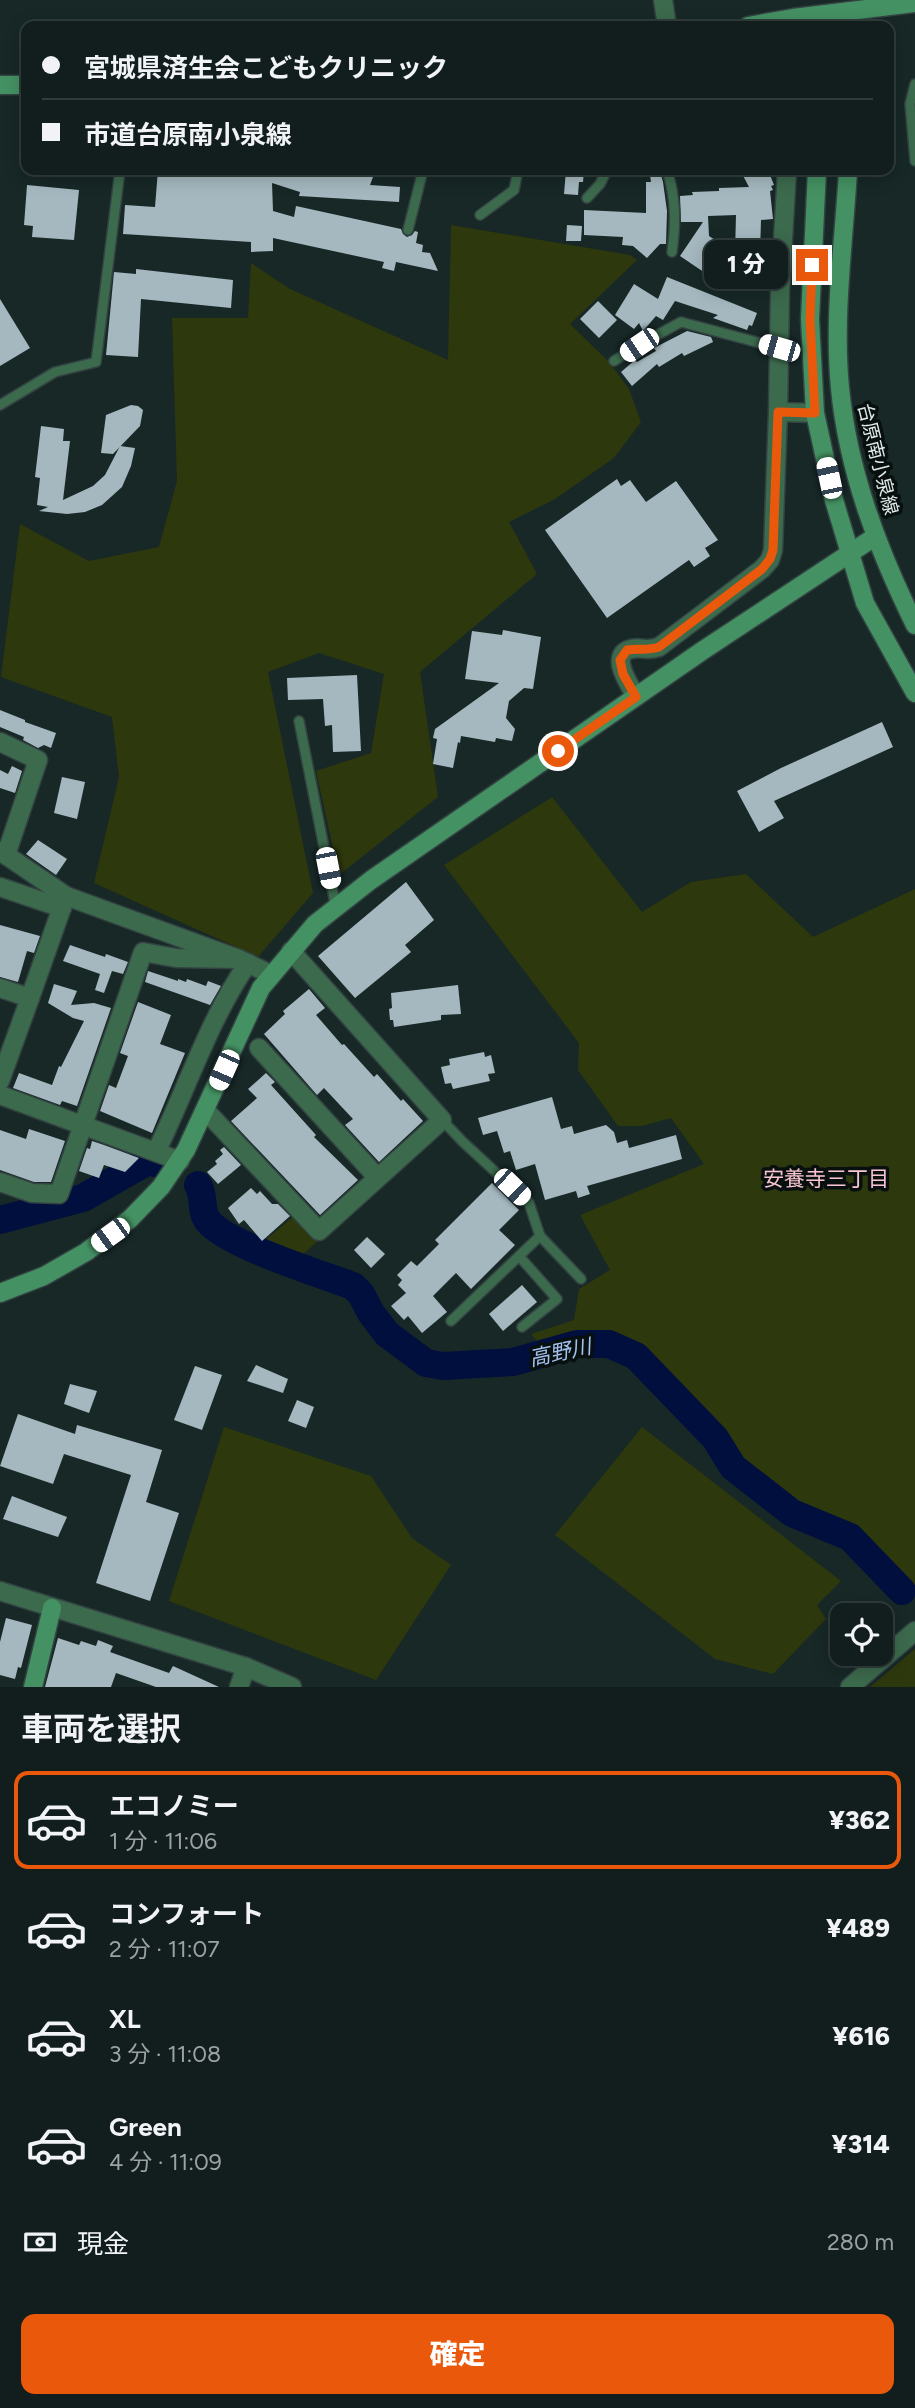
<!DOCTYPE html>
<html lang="ja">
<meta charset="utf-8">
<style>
:root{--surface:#111e1d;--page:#1a2726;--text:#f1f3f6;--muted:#9ca2a4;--line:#303c3b;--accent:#ea580c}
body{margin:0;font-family:Figtree,"Noto Sans JP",sans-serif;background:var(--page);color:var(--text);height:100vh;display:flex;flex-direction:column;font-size:26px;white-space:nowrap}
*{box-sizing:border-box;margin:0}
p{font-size:23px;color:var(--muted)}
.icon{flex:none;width:38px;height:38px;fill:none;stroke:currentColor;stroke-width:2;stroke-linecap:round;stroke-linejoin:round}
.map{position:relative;height:1687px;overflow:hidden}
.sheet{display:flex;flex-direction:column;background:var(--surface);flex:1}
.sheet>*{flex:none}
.hud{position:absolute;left:21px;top:21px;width:873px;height:154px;border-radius:14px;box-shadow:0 4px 18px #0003,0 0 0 2px var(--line);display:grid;align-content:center;height:154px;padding:0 21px;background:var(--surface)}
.controls{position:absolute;left:830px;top:1603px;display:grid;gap:14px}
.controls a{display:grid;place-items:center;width:63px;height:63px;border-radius:14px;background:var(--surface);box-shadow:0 4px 18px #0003,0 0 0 2px var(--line);font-size:35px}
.end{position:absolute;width:32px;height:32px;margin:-16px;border:9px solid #ea580c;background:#fff;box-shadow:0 0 0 4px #fff}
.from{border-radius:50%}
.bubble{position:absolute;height:49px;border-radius:14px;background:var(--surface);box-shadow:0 4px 18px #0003,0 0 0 2px var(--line);font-size:23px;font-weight:800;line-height:49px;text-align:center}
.car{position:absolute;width:21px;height:42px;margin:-21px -10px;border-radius:9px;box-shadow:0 0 5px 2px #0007;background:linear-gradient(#fff 24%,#345 0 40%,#fff 0 76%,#345 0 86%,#fff 0)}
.hud b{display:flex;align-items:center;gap:24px;height:66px;font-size:26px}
.hud b+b{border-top:2px solid var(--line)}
.hud i{width:18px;height:18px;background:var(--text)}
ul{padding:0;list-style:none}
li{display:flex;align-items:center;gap:21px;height:98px;margin:0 14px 10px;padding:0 7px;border:4px solid transparent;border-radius:14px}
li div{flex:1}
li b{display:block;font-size:26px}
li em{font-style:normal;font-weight:800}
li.selected{border-color:var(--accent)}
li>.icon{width:63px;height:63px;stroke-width:1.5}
h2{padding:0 21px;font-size:32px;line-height:84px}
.pay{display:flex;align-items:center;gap:18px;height:77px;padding:0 21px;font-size:26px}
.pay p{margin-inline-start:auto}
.cta{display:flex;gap:14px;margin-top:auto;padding:14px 21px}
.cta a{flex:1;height:80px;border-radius:14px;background:var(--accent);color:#fff;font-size:28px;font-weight:800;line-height:80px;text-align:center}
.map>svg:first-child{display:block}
.green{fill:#2e380d}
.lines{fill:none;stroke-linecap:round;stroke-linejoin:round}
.river{stroke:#000f3d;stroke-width:28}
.building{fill:#a5b8bf;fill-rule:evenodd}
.lane-casing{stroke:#334342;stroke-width:12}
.street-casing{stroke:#334342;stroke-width:21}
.secondary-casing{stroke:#334342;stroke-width:21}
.lane{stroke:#3c6a4d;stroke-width:9}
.street{stroke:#3c6a4d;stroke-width:18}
.secondary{stroke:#449163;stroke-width:18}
.route{stroke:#ea580c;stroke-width:9}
.labels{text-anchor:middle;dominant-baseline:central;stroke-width:7;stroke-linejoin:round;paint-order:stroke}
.street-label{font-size:19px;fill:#dfeae9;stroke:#080f0f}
.neighbourhood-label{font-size:21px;fill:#f8c4d0;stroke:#080f0f}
.water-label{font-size:21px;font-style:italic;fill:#a4c2f1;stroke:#080f0f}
</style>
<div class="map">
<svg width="915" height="1687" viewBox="0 0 915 1687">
<rect width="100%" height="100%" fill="#172827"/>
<!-- green -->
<g class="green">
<polygon points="451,225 630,255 637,260 570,324 609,362 629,389 641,422 614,458 555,499 509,522 537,574 420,672 438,797 339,875 316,771 371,753 384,674 319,653 268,672 313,893 258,957 94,883 119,777 112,717 1,677 20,524 89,561 159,547 177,481 172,318 248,318 251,263 290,289 448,360"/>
<polygon points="552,797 642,912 691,882 746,874 813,937 915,889 915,1598 856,1535 797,1506 717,1434 637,1353 608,1339 580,1338 544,1350 531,1334 574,1320 579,1289 610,1270 580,1215 704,1164 671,1118 642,1126 618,1126 578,1070 579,1043 444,865"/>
<polygon points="293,1217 319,1240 302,1255 263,1242"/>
<polygon points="224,1427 371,1476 412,1538 451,1565 376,1680 169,1601"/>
<polygon points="642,1427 841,1581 817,1605 826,1619 773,1674 715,1659 555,1535"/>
<polygon points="915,1649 915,1687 870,1687"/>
</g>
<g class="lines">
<!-- river -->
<g class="river">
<path d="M198 1185C205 1196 200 1211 208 1221 227 1245 321 1274 353 1286L361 1294 371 1313 387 1334 426 1363 443 1366 513 1362 577 1344H609L636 1356 715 1438 733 1467 792 1513 850 1537 902 1591"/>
<polyline points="0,1220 83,1198 148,1161 155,1163"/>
</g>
</g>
<!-- building -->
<g class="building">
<polygon points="158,170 312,170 332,176 334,170 343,170 373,177 370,185 400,187 399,202 299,196 300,192 272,183 273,211 294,217 296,206 401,229 403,234 407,237 412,235 415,231 418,232 416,243 423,245 422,252 430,253 438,271 396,262 394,271 382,268 384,262 273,238 273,251 251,252 251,242 123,234 125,205 155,207"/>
<polygon points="566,170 584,170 583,182 579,182 578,195 564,194"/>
<path d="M740 170H768L774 185 771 186 773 190 770 191 773 219 761 220 760 253H769L767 280 711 277 680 256 703 222H681L680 196 693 195 692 192 719 191V188L749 187ZM736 215 735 253 709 236 708 216Z"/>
<polygon points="650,175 661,175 663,182 667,211 666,244 660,244 647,258 633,246 622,245 623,237 584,235 584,210 646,213 646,182 651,182"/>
<polygon points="27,185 79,190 74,240 32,237 33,226 24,225"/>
<polygon points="567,225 582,226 581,241 566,241"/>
<polygon points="136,269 233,280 231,308 141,299 138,357 106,355 114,272 136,274"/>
<polygon points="667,277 757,313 752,326 749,325 747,330 713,318 718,315 675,301 663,320 656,316 643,331 639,323 634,329 615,315 634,284 658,299"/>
<polygon points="0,299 30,348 0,366"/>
<polygon points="598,301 617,320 599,338 580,319"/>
<polygon points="687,331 711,337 713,342 684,356 682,353 659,367 657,364 632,386 621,372 635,360 637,362 656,351 654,348"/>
<polygon points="131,405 138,406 143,410 140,426 113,454 101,453 106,415"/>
<polygon points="41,426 64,429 63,441 70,441 63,500 93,486 105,475 120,446 135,448 131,466 122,487 102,505 85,512 67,514 39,511 48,507 37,505 40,478 35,477"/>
<polygon points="617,479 621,486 630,480 646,502 676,481 718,540 705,548 710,556 694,567 689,560 607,618 545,530"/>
<polygon points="503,630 541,637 533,689 524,688 509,701 506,718 515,729 512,741 496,738 495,742 461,736 460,743 458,742 453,768 433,764 437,739 433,738 435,729 499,683 465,679 472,631 502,635"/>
<polygon points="357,675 361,751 333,752 332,725 325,726 323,699 288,700 287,678"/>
<polygon points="0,710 25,720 25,722 56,733 51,748 44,745 38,748 23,740 24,737 0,727"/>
<polygon points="882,722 893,747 774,801 784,818 759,832 737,791 781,768"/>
<polygon points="12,766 22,771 15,793 0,788 0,770 8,774"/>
<polygon points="62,777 85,782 77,819 54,813"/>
<polygon points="38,840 67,859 56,875 26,854"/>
<polygon points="406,882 434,920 405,945 411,952 355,998 318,956"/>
<polygon points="0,925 40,936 34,953 27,951 18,982 0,977"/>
<polygon points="70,945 105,957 106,954 128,962 123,974 112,971 104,993 95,990 100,974 63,961"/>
<polygon points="148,971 178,981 178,979 186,982 187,979 206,986 208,981 221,986 210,1005 145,982"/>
<polygon points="54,984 77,991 71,1005 94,1003 111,1008 77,1106 62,1101 60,1105 13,1088 19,1073 52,1085 59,1066 61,1067 84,1021 73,1018 48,1003"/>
<polygon points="458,985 461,1014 441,1015 441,1020 394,1027 393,1020 390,1020 389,1009 392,1008 391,993"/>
<polygon points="309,989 325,1008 316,1015 342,1045 344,1044 374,1077 377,1074 401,1101 403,1099 423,1121 379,1162 345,1125 353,1119 324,1088 317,1095 264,1034 285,1014 283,1011"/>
<polygon points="138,1002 171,1015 160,1044 185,1053 152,1133 100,1111 109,1085 116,1088 128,1056 120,1053"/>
<polygon points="484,1052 485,1057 491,1055 495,1073 488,1074 490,1081 453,1089 451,1083 445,1084 441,1067 450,1065 449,1059"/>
<polygon points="266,1073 275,1082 271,1085 316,1135 314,1137 358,1180 320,1215 231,1121 257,1098 248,1089"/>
<polygon points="552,1097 561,1129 572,1126 574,1134 606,1125 614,1132 617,1143 627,1140 629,1148 676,1135 682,1159 587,1186 590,1194 578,1198 576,1191 545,1200 535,1164 516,1170 510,1151 504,1153 497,1131 483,1135 478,1118"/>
<polygon points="29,1129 65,1141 51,1182 34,1182 0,1170 0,1130 26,1139"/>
<polygon points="92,1141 104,1145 139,1158 125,1172 104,1165 99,1178 79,1171 87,1148 90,1149"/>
<polygon points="224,1147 241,1165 218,1184 207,1172 217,1164 215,1161 223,1154 220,1150"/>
<polygon points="492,1183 519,1210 499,1230 515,1245 471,1289 456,1273 433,1296 447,1312 422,1333 408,1316 404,1320 391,1306 406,1293 398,1285 402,1280 397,1275 411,1261 417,1266 439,1244 435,1240"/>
<polygon points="251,1188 257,1194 260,1191 272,1204 278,1204 290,1216 262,1241 244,1220 239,1224 228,1208"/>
<polygon points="367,1237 385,1254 371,1268 354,1250"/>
<polygon points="522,1285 537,1302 503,1331 489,1314"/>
<polygon points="256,1365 288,1379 283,1393 247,1381"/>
<polygon points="195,1366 222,1375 202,1430 174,1420"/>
<polygon points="70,1384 97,1391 89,1413 64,1404"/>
<polygon points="297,1400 314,1407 306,1428 288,1421"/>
<polygon points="18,1414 75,1434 77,1425 162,1450 146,1502 179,1513 150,1601 96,1583 131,1475 64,1454 53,1484 0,1466"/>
<polygon points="12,1496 67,1517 58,1537 3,1519"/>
<polygon points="6,1618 32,1625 21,1668 18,1667 15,1679 0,1675 0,1642"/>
<polygon points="58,1638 79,1645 81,1641 96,1646 98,1640 113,1646 110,1652 169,1673 173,1666 219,1687 156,1687 116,1673 111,1687 45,1687"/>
</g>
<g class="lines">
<!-- lane casing -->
<g class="lane-casing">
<g id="lane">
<polyline points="915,84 910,104 915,161"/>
<path d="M667 170C676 198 676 222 672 252"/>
<polyline points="587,198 600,184 607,170"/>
<polyline points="480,215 514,190 518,170"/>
<polyline points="408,230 423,170"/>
<polyline points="614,361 639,345 681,322 779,348"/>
<polyline points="0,405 55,372 96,362 120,170"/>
<polyline points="299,721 336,908"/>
<polyline points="442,1120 463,1142 529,1203 540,1236 451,1321"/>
<polyline points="540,1236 581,1279"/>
<polyline points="519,1256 557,1299 522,1327"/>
</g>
</g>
<!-- street casing -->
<g class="street-casing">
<g id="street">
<polyline points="663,0 667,26"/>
<polyline points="787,170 780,291 778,412 815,413"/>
<path d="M636 697C630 685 608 655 631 649 642 646 645 652 659 647L762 569 770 560 773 550 778 412"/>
<polyline points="0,742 38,760 6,855"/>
<polyline points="0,851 66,896 30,998 0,988"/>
<polyline points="0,887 62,908"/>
<polyline points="66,896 239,959 272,975"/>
<polyline points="259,1048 377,1177"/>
<polyline points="0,1081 30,998"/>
<polyline points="0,1095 180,1161"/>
<polyline points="206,1111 319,1231 442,1120 291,951"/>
<path d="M156 1152C187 1089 208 1021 248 963"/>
<polyline points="0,1182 32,1193 59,1194 143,952 176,958 239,959"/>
<polyline points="0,1591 246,1667 292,1687"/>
<polyline points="239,1687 246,1667"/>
<polyline points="850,1687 915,1631"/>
</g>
</g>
<!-- secondary casing -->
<g class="secondary-casing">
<g id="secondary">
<polyline points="748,26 793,18 915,3"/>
<polyline points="0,85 26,85"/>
<polyline points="817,170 810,319 815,413 834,500 865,603 915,693"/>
<path d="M848 170C844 241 833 317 840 388 848 471 878 550 915 625"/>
<polyline points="0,1293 44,1276 86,1252 130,1219 161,1187 186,1150 261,988 315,924 371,880 702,651 876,536"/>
<polyline points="33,1687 52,1608"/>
</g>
</g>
<!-- lane -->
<use href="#lane" class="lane"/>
<!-- street -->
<use href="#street" class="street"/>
<!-- secondary -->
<use href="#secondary" class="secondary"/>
</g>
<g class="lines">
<!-- route -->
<path class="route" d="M558 751 636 697 623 674 620 660 627 650C639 648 647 651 659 647L762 569 770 559 773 550 778 412 815 413 810 320 812 265"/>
</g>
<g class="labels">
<!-- street labels -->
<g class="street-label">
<text transform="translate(878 459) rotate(76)">台原南小泉線</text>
</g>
<!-- neighbourhood labels -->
<g class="neighbourhood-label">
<text x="826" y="1178">安養寺三丁目</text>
</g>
<!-- water labels -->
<g class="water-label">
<text transform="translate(560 1352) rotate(-12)">高野川</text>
</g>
</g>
</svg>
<div class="controls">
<a><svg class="icon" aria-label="locate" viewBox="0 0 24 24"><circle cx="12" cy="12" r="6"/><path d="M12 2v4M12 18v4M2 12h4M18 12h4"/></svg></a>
</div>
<i class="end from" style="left:558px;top:751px"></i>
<i class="end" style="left:812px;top:265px"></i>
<div class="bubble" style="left:704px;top:240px;width:84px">1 分</div>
<i class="car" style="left:639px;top:345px;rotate:236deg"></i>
<i class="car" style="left:779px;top:348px;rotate:286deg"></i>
<i class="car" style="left:829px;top:478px;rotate:348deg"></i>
<i class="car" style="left:328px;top:868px;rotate:169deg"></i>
<i class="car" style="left:224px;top:1070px;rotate:204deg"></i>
<i class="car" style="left:512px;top:1187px;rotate:134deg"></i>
<i class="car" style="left:110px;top:1235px;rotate:234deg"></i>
<div class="hud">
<b><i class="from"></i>宮城県済生会こどもクリニック</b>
<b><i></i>市道台原南小泉線</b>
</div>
</div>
<section class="sheet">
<h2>車両を選択</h2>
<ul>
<li class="selected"><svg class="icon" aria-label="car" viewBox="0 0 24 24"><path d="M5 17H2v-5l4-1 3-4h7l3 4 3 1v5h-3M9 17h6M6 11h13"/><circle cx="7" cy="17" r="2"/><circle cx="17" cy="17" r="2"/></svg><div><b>エコノミー</b><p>1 分 · 11:06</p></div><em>¥362</em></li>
<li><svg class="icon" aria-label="car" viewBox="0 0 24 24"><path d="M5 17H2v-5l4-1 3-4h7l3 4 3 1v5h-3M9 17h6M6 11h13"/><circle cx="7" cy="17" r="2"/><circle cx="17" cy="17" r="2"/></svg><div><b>コンフォート</b><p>2 分 · 11:07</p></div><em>¥489</em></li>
<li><svg class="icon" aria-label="car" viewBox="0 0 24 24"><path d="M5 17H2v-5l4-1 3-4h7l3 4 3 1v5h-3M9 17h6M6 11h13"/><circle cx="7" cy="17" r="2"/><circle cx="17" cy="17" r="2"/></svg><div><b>XL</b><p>3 分 · 11:08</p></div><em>¥616</em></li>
<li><svg class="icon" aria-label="car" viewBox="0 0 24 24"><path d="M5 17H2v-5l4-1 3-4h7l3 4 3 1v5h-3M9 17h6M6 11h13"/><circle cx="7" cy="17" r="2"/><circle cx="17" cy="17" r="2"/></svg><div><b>Green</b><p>4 分 · 11:09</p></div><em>¥314</em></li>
</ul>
<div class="pay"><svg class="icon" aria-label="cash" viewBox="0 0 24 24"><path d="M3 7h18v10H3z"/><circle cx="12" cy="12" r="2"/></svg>現金<p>280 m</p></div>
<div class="cta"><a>確定</a></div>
</section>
